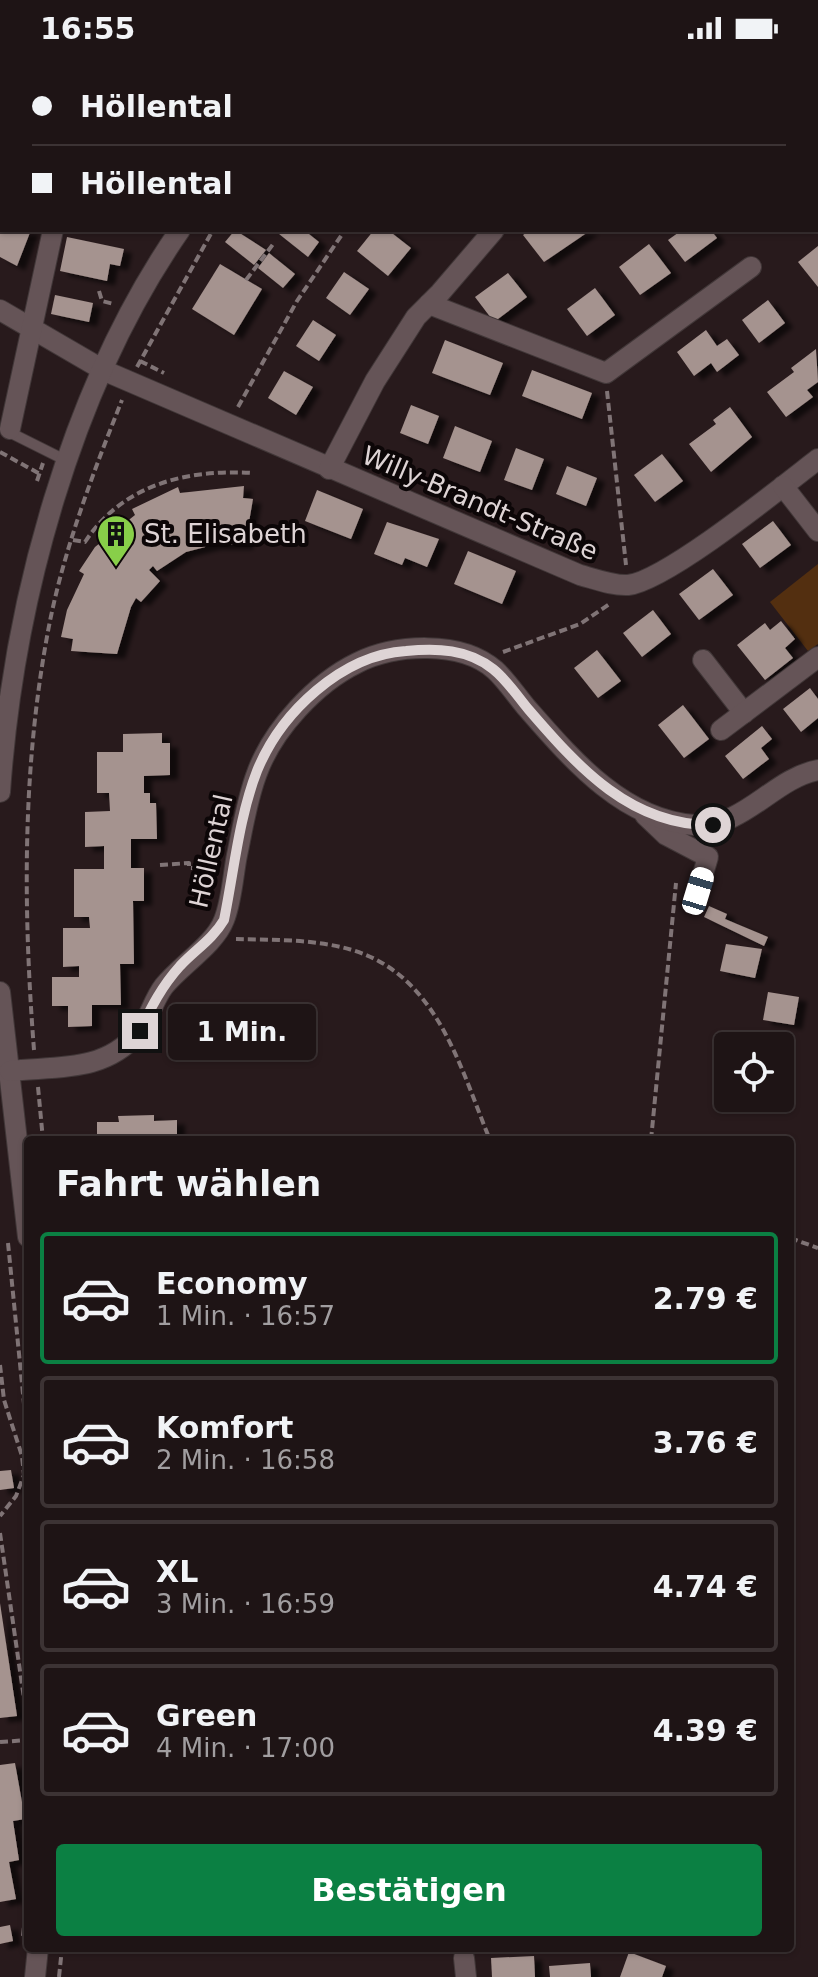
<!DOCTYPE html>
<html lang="de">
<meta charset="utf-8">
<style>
:root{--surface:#1e1415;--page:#2b2122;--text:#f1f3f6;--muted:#a19ea0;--line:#3c3334;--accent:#0b8043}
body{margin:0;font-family:"DejaVu Sans",sans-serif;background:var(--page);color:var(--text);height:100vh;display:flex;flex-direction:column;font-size:30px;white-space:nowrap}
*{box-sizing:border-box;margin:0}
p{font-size:26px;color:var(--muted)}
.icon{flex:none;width:44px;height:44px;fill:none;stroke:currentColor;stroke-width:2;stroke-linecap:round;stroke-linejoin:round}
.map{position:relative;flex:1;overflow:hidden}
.drawer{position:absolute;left:24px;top:1080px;width:770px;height:816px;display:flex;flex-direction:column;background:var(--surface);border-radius:8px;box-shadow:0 2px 6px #0004,0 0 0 2px var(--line)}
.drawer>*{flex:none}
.top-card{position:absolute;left:0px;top:0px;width:818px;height:176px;box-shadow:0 2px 6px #0004,0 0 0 2px var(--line);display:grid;align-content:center;height:176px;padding:0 32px;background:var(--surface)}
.tools{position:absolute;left:714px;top:976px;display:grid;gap:16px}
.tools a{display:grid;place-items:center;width:80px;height:80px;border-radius:8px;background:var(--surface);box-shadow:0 2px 6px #0004,0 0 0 2px var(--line);font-size:40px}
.end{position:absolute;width:36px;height:36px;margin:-18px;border:10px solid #ded4d5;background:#111;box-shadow:0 0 0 4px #111}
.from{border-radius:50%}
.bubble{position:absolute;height:56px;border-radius:8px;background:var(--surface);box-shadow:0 2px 6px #0004,0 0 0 2px var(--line);font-size:26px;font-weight:700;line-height:56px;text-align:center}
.car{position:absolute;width:24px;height:48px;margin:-24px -12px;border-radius:10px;box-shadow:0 0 6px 2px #0007;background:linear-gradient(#fff 24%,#345 0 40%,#fff 0 76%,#345 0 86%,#fff 0)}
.top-card b{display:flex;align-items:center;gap:28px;height:76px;font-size:30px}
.top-card b+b{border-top:2px solid var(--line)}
.top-card i{width:20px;height:20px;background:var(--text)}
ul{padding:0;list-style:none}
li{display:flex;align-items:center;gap:24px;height:132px;margin:0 16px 12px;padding:0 16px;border:4px solid var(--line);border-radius:8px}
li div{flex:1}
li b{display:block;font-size:30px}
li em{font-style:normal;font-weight:700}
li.current{border-color:var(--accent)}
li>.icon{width:72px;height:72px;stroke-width:1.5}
h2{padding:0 32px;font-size:36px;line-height:96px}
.button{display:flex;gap:16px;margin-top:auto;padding:16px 32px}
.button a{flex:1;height:92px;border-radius:8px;background:var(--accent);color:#fff;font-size:32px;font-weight:700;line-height:92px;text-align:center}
.status{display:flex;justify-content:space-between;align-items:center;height:56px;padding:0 40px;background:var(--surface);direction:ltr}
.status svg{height:22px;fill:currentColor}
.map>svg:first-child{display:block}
.green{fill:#532f10}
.building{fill:#a5938f;filter:url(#shadow)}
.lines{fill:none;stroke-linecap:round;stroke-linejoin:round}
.lane-casing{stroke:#413738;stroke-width:12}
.street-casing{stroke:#413738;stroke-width:22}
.path{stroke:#807476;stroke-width:4;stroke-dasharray:8 4;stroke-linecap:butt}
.lane{stroke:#655457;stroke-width:10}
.street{stroke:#655457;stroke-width:20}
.route{stroke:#ded4d5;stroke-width:10}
.labels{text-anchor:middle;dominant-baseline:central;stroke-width:8;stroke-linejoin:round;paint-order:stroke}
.street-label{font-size:26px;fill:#ded4d5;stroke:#0c0607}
.poi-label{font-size:26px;fill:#ded4d5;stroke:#0c0607;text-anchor:start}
</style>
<div class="status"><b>16:55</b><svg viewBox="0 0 49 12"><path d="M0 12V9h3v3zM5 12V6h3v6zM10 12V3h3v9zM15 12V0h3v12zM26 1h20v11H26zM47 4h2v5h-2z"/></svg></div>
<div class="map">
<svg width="818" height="1921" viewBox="0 0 818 1921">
<defs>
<filter id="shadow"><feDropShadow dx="8" dy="4.5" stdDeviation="2" flood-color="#0009"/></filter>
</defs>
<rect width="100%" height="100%" fill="#281a1c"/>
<!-- green -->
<polygon class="green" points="818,508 818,588 808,595 770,546"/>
<!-- building -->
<g class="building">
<polygon points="0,174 31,174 17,210 0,201"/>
<polygon points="235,174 266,194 254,209 225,186"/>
<polygon points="274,174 304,174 319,186 308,201"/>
<polygon points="374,174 388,174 411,192 388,220 357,195"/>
<polygon points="530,174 591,174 544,206 523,179"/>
<polygon points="682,174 711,174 717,182 685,206 668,184"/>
<polygon points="67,181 124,193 120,210 110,208 107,225 60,215"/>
<polygon points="649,188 671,217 640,239 619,211"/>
<polygon points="818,190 818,231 798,206"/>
<polygon points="269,197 295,218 283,232 258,212"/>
<polygon points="220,208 262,233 234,279 192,253"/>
<polygon points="344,216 369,233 350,259 326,242"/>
<polygon points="508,217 527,241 494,266 475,241"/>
<polygon points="595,232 615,259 587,280 567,253"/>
<polygon points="55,239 93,247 89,266 51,258"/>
<polygon points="768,244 785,267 759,287 742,264"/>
<polygon points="313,264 336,279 319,305 296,290"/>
<polygon points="706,274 717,290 727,283 739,299 717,316 711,307 694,320 677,296"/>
<polygon points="445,284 503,307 490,339 432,317"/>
<polygon points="816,293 818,326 807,334 813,341 786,361 767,336 794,316 791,312"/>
<polygon points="532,314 592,337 582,363 522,340"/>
<polygon points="284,315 313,331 296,359 268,342"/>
<polygon points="411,349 439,360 428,388 400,377"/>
<polygon points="730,351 752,381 711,416 689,388 716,368 713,364"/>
<polygon points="455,370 492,385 480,416 443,402"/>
<polygon points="516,392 544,403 532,434 504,424"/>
<polygon points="662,398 683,425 655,446 634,419"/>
<polygon points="567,410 597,422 586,450 556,438"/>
<polygon points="244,430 243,442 253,443 245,489 213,489 186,496 157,515 153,510 149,514 160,525 141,546 136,542 131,551 117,598 71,595 73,583 61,581 67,554 84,518 79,515 95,491 135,459 132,453 178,431 180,437"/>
<polygon points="317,434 363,453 351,483 305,465"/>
<polygon points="773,465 791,489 760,512 742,488"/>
<polygon points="387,466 439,483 427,511 405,502 402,509 374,498"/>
<polygon points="468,495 516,515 502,548 454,528"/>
<polygon points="713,513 733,539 699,564 679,538"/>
<polygon points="653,554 671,578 642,601 623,577"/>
<polygon points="781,565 795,583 785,592 793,602 765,624 737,589 765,567 770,574"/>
<polygon points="597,594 621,625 598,642 574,612"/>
<polygon points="810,632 818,643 818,662 801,676 783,653"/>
<polygon points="683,649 709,683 684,702 658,669"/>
<polygon points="762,670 772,683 761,692 769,703 743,723 725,700"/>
<polygon points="162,677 162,687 170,687 170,719 144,720 144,737 150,737 150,747 156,747 157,783 131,783 131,812 144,812 144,845 133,845 134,908 120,908 121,949 92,949 92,970 68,971 68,950 52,950 52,921 79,921 79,910 63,911 63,872 90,872 89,861 74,861 74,813 104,813 104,790 85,791 85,756 110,755 109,737 97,737 97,696 123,696 123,678"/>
<polygon points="709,850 727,858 725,863 768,881 764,890 704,861"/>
<polygon points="726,888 762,893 755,922 720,915"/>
<polygon points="768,936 799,941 794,969 763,964"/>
<polygon points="250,953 256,983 231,988 225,958"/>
<polygon points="154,1059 154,1065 177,1064 177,1084 97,1084 97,1066 119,1066 118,1060"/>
<polygon points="11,1414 14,1432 0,1434 0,1415"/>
<polygon points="0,1547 17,1660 0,1662"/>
<polygon points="15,1707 25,1763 13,1765 19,1804 9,1806 16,1843 0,1846 0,1709"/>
<polygon points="10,1869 13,1885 0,1888 0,1871"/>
<polygon points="629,1896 666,1910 662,1921 620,1921"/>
<polygon points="534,1900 535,1921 492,1921 491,1902"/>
<polygon points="590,1907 591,1921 550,1921 549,1910"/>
</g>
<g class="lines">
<!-- lane casing -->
<g class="lane-casing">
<polyline id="lane" points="10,373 13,378 67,405"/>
</g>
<!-- street casing -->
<g class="street-casing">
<g id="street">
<polyline points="91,2 91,0"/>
<polyline points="306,2 308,0"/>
<polyline points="816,4 818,3"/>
<polyline points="816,27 818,29"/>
<polyline points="429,248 606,317 751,211"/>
<path d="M0 254 105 315 580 519C595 523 613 530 628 529 666 525 783 430 818 403"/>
<polyline points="10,373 53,174"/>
<polyline points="329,413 375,325 416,261 440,237 494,174"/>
<polyline points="783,430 818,475"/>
<polyline points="703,604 744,657"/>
<polyline points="721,674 818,601"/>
<path d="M0 736C13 548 71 331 180 174"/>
<polyline points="645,759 666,779 708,801 698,835"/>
<polyline points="0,936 28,1181"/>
<path d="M10 1015C57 1010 103 1017 138 977 149 964 153 944 164 930 181 909 215 888 224 864 232 844 233 819 237 799 243 771 247 743 257 717 273 673 316 627 357 607 395 588 461 584 495 614 506 624 516 639 526 651 570 701 622 764 694 769 745 772 772 723 818 714"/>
<polyline points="464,1902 466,1921"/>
<polyline points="35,1921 38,1892"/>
</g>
</g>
<!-- path -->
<g class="path">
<polyline points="220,0 224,2"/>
<polyline points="717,0 718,2"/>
<polyline points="279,2 280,0"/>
<polyline points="348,2 351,0"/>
<polyline points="519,2 523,0"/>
<polyline points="0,23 2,24"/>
<polyline points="0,130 2,131"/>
<polyline points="246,224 274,187"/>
<polyline points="99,235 102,245 114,248"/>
<polyline points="140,305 164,317"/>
<polyline points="137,311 213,174"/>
<polyline points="607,335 626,509"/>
<polyline points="238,351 297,245 345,174"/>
<polyline points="0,396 40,418"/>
<polyline points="37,425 43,407"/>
<path d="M73 484 85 486C123 428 187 413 253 417"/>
<polyline points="503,596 580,568 611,547"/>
<polyline points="160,809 189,807 189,812 216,813"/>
<path d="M236 883C273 884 316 883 352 894 437 919 460 1011 490 1084"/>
<path d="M34 994C23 852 22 710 49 570 64 493 93 417 122 344"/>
<polyline points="38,1031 43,1084"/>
<polyline points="651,1084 676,827"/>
<polyline points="790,1182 818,1192"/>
<polyline points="8,1187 28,1388"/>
<polyline points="0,1309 4,1344 22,1400 24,1419 16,1440 0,1460"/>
<polyline points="0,1477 28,1670"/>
<polyline points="0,1686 28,1684"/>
<polyline points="23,1880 28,1831"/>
<polyline points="59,1921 62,1892"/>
</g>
<!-- lane -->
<use href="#lane" class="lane"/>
<!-- street -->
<use href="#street" class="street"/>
</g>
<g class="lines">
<!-- route -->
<path class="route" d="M140 975C151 951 162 930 180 910 196 893 212 884 224 864 234 815 239 761 257 715 281 656 342 599 406 595 437 592 468 593 493 613 507 624 518 641 529 654 579 712 631 770 713 769"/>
</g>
<!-- icons -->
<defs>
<g id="building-pin" transform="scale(2)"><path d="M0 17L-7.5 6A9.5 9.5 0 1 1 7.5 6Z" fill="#88cf49" stroke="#0c0607"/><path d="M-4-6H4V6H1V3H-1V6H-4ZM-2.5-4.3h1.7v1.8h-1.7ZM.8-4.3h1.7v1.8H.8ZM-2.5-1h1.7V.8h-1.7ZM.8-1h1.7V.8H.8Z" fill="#111"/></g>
</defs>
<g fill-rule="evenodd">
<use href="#building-pin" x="116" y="478"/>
</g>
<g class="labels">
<!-- street labels -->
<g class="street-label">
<text transform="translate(480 447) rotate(23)">Willy-Brandt-Straße</text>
<text transform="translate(211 795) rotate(-77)">Höllental</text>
</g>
<!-- poi labels -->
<g class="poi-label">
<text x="144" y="478">St. Elisabeth</text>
</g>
</g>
</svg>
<div class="tools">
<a><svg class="icon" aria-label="locate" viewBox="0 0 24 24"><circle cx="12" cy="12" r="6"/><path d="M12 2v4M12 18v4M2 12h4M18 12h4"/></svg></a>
</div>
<i class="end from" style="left:713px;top:769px"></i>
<i class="end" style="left:140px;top:975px"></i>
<div class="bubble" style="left:168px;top:948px;width:148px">1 Min.</div>
<i class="car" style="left:698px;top:835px;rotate:17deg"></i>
<div class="top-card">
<b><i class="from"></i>Höllental</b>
<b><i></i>Höllental</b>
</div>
<section class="drawer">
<h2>Fahrt wählen</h2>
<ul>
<li class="current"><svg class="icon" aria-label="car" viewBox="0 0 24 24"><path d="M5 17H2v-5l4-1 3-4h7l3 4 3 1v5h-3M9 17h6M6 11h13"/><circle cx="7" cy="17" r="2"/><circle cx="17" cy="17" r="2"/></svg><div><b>Economy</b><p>1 Min. · 16:57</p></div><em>2.79 €</em></li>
<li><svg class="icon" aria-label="car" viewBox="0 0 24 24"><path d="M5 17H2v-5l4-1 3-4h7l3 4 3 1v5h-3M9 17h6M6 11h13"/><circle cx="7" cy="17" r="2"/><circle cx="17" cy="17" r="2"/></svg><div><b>Komfort</b><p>2 Min. · 16:58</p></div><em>3.76 €</em></li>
<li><svg class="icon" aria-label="car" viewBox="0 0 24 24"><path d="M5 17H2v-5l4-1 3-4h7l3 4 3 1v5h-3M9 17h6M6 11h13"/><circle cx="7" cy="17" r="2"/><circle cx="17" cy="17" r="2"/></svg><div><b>XL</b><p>3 Min. · 16:59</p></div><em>4.74 €</em></li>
<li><svg class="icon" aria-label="car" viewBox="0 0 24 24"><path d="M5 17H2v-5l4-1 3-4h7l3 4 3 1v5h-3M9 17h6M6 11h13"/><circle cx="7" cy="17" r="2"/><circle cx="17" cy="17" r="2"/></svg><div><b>Green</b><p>4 Min. · 17:00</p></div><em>4.39 €</em></li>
</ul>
<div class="button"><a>Bestätigen</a></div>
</section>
</div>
